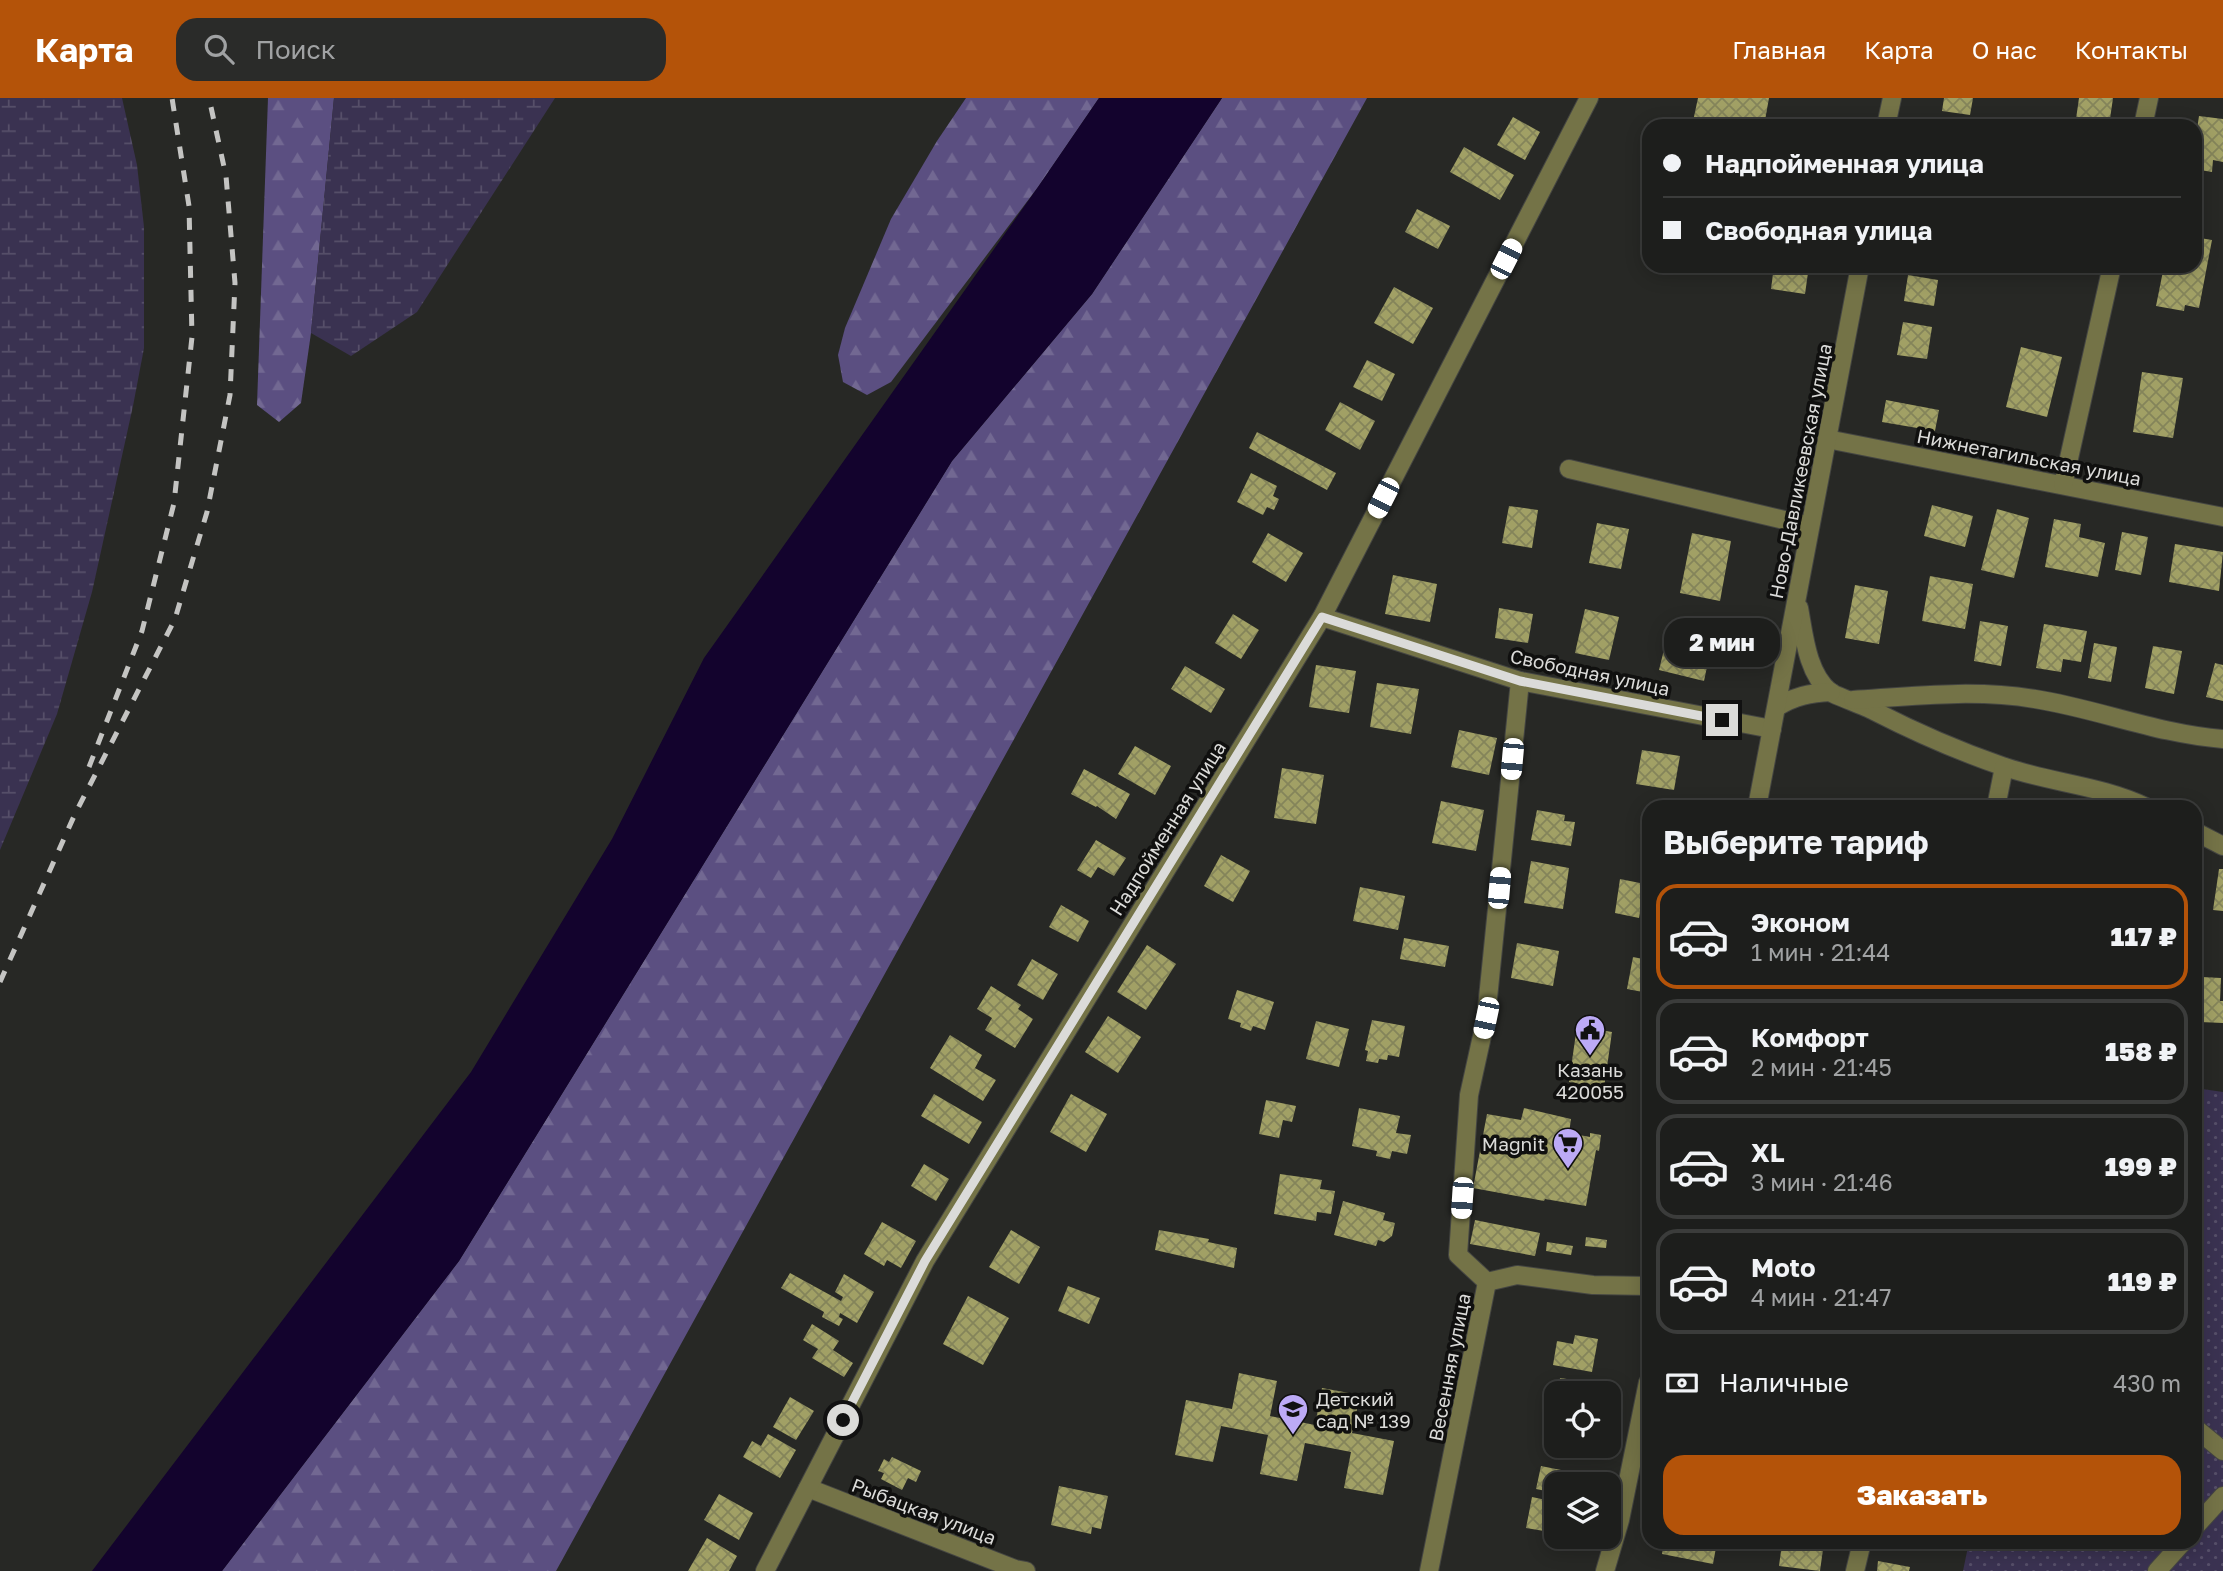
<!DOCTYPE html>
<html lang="ru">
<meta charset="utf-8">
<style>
:root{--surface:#1d1e1c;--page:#2a2b29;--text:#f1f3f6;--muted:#a0a2a3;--line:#3b3c3b;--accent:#b45309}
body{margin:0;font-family:"Golos Text",sans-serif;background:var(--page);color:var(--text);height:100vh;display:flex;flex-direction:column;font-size:26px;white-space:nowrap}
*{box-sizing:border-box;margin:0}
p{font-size:23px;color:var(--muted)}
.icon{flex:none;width:38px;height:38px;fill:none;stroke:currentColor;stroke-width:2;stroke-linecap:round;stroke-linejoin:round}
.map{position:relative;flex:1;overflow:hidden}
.sheet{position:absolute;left:1642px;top:702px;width:560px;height:749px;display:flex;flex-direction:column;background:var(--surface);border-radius:21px;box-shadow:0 4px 18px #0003,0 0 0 2px var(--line)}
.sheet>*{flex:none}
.top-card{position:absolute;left:1642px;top:21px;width:560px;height:154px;border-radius:21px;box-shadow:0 4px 18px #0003,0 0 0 2px var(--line);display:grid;align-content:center;height:154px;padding:0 21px;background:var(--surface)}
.buttons{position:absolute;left:1544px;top:1283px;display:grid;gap:14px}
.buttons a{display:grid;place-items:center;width:77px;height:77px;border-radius:14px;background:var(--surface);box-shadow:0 4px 18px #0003,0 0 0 2px var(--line);font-size:35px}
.end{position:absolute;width:32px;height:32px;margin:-16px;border:9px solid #dbdbd9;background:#111;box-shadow:0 0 0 4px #111}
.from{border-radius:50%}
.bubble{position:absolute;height:49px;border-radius:21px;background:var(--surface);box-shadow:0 4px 18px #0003,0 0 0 2px var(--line);font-size:23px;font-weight:800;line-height:49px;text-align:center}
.car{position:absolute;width:21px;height:42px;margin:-21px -10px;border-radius:9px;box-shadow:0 0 5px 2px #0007;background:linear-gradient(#fff 24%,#345 0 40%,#fff 0 76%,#345 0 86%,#fff 0)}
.top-card b{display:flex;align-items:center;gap:24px;height:66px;font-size:26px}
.top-card b+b{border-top:2px solid var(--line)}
.top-card i{width:18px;height:18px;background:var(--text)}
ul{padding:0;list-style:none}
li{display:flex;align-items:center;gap:21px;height:105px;margin:0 14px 10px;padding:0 7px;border:4px solid var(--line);border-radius:21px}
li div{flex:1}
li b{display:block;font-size:26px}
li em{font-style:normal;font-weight:800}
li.on{border-color:var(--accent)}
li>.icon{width:63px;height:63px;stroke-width:1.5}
h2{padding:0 21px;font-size:32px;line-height:84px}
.pay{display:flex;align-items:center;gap:18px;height:77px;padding:0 21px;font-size:26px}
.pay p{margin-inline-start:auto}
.action{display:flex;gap:14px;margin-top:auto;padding:14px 21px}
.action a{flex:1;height:80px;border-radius:21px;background:var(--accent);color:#fff;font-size:28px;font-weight:800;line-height:80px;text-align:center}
header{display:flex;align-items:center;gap:42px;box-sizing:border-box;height:98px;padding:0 35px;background:var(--accent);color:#fff}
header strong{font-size:33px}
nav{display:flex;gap:38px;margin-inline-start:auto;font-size:24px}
.search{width:490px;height:63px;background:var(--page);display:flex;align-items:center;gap:18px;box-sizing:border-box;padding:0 24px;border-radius:21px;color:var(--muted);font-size:26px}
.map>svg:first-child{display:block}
.grass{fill:url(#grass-dots)}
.forest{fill:url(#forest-firs)}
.wetland{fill:url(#wetland-marsh)}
.water{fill:#13032d}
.building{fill:url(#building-cross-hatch)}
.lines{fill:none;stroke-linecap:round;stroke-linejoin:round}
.minor-casing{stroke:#444542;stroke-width:20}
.minor{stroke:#747347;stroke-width:18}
.rail{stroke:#c4c4c2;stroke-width:5;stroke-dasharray:12 12;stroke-linecap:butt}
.route{stroke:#dbdbd9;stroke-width:9}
.labels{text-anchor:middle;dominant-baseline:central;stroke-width:7;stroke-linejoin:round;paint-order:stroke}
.street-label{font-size:19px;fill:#dbdbd9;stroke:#10100f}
.poi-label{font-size:19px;fill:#dbdbd9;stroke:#10100f}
</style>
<header>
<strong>Карта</strong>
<div class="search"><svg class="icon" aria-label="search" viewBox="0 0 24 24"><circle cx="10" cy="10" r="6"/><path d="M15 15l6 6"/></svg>Поиск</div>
<nav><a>Главная</a><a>Карта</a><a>О нас</a><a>Контакты</a></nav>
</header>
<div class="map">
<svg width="2223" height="1473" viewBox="0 0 2223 1473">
<defs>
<pattern id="grass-dots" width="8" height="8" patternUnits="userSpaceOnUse" patternTransform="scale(1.75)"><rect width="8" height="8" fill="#3a3251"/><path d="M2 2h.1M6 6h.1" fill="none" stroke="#564f69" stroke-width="1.8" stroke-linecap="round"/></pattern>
<pattern id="forest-firs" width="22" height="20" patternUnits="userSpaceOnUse" patternTransform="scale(1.75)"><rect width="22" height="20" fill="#5b4f81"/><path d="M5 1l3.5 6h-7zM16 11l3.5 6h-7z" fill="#726892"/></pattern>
<pattern id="wetland-marsh" width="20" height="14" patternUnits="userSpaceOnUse" patternTransform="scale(1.75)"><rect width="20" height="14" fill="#3a3251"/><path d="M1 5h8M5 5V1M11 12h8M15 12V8" fill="none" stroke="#564f69"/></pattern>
<pattern id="building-cross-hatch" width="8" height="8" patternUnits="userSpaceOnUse" patternTransform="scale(1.75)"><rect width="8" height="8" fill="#a1a065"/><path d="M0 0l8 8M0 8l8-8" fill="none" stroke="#84845a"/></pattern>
</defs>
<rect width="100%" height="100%" fill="#272825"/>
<!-- grass -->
<polygon class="grass" points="2195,990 2223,994 2223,1473 1963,1473 1969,1444 2194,1444"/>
<!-- forest -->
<g class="forest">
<polygon points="268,0 334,0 311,235 301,305 279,324 257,307"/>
<polygon points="966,0 1099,0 1038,89 891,284 867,297 843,284 838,257 845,230 891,121 937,43"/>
<polygon points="1222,0 1367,0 556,1473 222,1473 459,1163 952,363 1092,196"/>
</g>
<!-- wetland -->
<g class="wetland">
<polygon points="0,0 122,0 137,67 144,129 144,250 133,308 92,494 57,616 0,752"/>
<polygon points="334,0 555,0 417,214 351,258 311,235"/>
</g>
<!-- water -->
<polygon class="water" points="1099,0 1222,0 1092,196 952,363 459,1163 222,1473 92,1473 471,974 612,741 704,560 1038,89"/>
<!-- building -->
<g class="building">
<polygon points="1698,0 1769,0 1764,28 1692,28"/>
<polygon points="1944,0 1973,0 1970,17 1942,13"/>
<polygon points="2079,0 2113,0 2109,28 2075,28"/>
<polygon points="2199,18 2223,21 2223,64 2213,62 2212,74 2194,71 2194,51"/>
<polygon points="1513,19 1540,34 1525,62 1497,47"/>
<polygon points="1464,49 1514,77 1500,102 1450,74"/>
<polygon points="1417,111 1450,128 1438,151 1405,134"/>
<polygon points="2194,139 2212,142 2199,210 2185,207 2184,213 2156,208 2164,168 2194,168"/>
<polygon points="1774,168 1809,168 1805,196 1771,191"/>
<polygon points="1908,177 1938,182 1934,208 1904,203"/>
<polygon points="1394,189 1433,210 1413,246 1374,225"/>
<polygon points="1903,224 1932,229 1927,261 1897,257"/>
<polygon points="2021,249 2062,259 2047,319 2006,309"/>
<polygon points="1367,262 1395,276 1382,303 1353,289"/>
<polygon points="2142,274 2183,280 2173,340 2133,334"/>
<polygon points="1886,302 1939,312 1935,333 1882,324"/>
<polygon points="1340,304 1375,323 1360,352 1325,332"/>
<polygon points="1257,334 1336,375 1327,392 1249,350"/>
<polygon points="1251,375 1277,388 1273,398 1279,401 1274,412 1267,409 1263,417 1237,404"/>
<polygon points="1932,407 1973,418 1965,449 1924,438"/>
<polygon points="1509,408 1538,412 1532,450 1502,445"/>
<polygon points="1997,411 2029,420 2014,480 1981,472"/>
<polygon points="2054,421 2081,426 2079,439 2105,445 2098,479 2045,469"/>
<polygon points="1597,425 1629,431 1621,471 1589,465"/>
<polygon points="2122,434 2148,439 2141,477 2115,472"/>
<polygon points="1268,435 1303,455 1286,484 1252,464"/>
<polygon points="1692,435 1731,443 1720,503 1680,495"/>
<polygon points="2175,446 2223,454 2219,493 2169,484"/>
<polygon points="1393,477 1437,486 1430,524 1385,516"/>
<polygon points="1930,478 1973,486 1965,531 1922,523"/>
<polygon points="1855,487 1888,493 1879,546 1845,540"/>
<polygon points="1499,510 1533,516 1528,545 1495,540"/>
<polygon points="1585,511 1619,519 1609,562 1575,555"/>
<polygon points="1233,516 1259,532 1241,561 1215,545"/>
<polygon points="1980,523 2008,528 2001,568 1974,563"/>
<polygon points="2044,526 2087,533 2081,564 2063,561 2061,574 2036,570"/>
<polygon points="1669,531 1713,541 1704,583 1659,572"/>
<polygon points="2094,545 2117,549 2111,584 2088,580"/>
<polygon points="2153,548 2182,553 2174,596 2145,590"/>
<polygon points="2215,565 2223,567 2223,603 2206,599"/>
<polygon points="1316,567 1356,573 1349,615 1309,609"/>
<polygon points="1185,568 1225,591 1211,615 1171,591"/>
<polygon points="1377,585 1419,591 1411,636 1370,629"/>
<polygon points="1459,632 1497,640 1489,677 1451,669"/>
<polygon points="1135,648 1171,668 1155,697 1118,676"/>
<polygon points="1642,652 1680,658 1674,692 1636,686"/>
<polygon points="1282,670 1324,677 1316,726 1274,720"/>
<polygon points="1084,671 1130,696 1116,721 1097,708 1096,709 1071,696"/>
<polygon points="1441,703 1484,712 1476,753 1432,745"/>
<polygon points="1933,703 1957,707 1957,709 1932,709"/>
<polygon points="1537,712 1565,717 1564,723 1575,724 1571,748 1531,742"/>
<polygon points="1096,742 1126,760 1114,778 1098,769 1091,780 1077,772"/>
<polygon points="1221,757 1250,773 1233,804 1204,788"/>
<polygon points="1531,763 1569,770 1563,811 1524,805"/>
<polygon points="2219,771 2223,771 2223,813 2213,812"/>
<polygon points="1620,781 1645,786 1639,820 1615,815"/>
<polygon points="1360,789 1405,798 1398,832 1353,823"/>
<polygon points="1061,807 1089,823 1078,844 1049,829"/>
<polygon points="1404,840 1449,848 1445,869 1400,861"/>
<polygon points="1517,845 1559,853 1553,888 1511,880"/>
<polygon points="1147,847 1176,866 1146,912 1117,894"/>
<polygon points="1633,859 1648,862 1648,895 1627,891"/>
<polygon points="1032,861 1058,876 1043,902 1017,887"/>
<polygon points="2202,879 2221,880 2220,903 2223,903 2223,925 2200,924"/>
<polygon points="991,888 1021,907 1018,911 1033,921 1015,950 985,932 992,920 977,911"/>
<polygon points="1237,892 1274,904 1265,932 1253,928 1251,933 1240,929 1241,925 1228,921"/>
<polygon points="1108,918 1141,939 1118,975 1085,954"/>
<polygon points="1372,922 1405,928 1399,959 1388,957 1387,962 1379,961 1378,965 1366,963 1368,953 1365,952"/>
<polygon points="1316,923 1349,931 1339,969 1306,961"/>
<polygon points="1577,928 1612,934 1604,990 1569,984"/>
<polygon points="950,937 982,957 975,970 996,982 983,1003 930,970"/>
<polygon points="934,996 982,1024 969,1046 921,1018"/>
<polygon points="1071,996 1107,1016 1086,1054 1050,1034"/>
<polygon points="1266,1002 1296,1008 1292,1024 1283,1022 1279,1040 1259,1036"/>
<polygon points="1359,1010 1400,1018 1396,1035 1411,1037 1407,1056 1392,1053 1390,1061 1376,1058 1377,1053 1352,1048"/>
<polygon points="1524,1010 1571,1021 1569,1035 1590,1039 1590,1035 1601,1037 1599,1053 1596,1052 1586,1108 1545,1101 1544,1103 1473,1090 1487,1016 1521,1022"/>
<polygon points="924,1066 949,1081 936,1103 911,1088"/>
<polygon points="1280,1076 1322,1082 1320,1091 1335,1093 1331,1116 1317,1114 1316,1123 1274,1116"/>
<polygon points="1343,1103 1385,1115 1383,1122 1395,1125 1392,1138 1384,1144 1378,1142 1376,1148 1334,1137"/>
<polygon points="1475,1122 1540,1135 1535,1158 1470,1146"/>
<polygon points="882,1124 916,1143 901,1170 887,1162 884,1168 864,1156"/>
<polygon points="1011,1132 1040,1149 1019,1186 989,1169"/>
<polygon points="1159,1132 1209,1141 1208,1144 1237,1150 1234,1170 1155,1152"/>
<polygon points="1586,1139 1607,1142 1606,1150 1585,1148"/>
<polygon points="1547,1144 1573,1148 1571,1157 1546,1153"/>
<polygon points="790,1175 841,1203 843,1199 835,1194 844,1176 874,1194 857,1225 840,1215 839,1219 843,1221 839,1228 822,1219 824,1214 781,1190"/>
<polygon points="1068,1188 1100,1200 1089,1226 1058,1213"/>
<polygon points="968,1198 1009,1220 983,1267 943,1246"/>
<polygon points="812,1226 839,1243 833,1252 853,1265 844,1279 812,1260 818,1251 803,1242"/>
<polygon points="1575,1237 1598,1241 1592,1274 1553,1267 1557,1243 1573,1246"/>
<polygon points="1239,1275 1277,1283 1270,1318 1315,1327 1322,1290 1360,1297 1352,1335 1394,1343 1383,1397 1344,1390 1351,1354 1305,1345 1297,1383 1260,1376 1268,1337 1221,1328 1213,1364 1175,1357 1186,1302 1232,1311"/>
<polygon points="1560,1280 1587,1284 1586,1295 1558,1295"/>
<polygon points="790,1299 814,1313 796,1342 773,1329"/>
<polygon points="768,1336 796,1352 780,1380 743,1359 752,1343 761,1348"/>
<polygon points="892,1359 921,1373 916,1384 908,1380 902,1392 881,1381 884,1375 878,1373 884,1361 889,1364"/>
<polygon points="1541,1368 1566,1373 1564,1386 1556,1386 1556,1395 1536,1391"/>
<polygon points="1059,1388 1108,1398 1101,1431 1092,1429 1091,1436 1051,1427"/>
<polygon points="719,1396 753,1415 739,1442 704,1422"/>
<polygon points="1532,1399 1556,1404 1556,1428 1551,1427 1550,1434 1526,1430"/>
<polygon points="707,1440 737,1458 729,1473 688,1473"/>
<polygon points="1664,1444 1717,1444 1713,1466 1662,1456"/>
<polygon points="1764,1444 1824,1444 1820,1473 1779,1468 1781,1453 1763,1450"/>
<polygon points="1878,1463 1910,1469 1909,1473 1877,1473"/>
</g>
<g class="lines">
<!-- minor casing -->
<g class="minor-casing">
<g id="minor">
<polyline points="1886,28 1892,0"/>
<polyline points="2143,28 2149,0"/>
<polyline points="1827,341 2223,419"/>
<polyline points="1569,371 1810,428"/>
<polyline points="2063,387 2112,168"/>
<path d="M1799 510C1804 537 1807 575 1830 594 1836 598 1865 608 1874 613 1915 634 1958 653 2002 668 2050 685 2100 687 2146 709"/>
<polyline points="1322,519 1520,583 1772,631"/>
<path d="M1853 602C1914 598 1974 591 2035 601 2098 611 2158 636 2223 641"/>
<path d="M1777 609C1795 598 1810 595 1831 594"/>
<polyline points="1757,709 1860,168"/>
<polyline points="1996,709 2004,669"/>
<polyline points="2194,733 2223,748"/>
<polyline points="1487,1184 1517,1177 1593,1187 1648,1188"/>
<polyline points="2194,1329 2223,1353"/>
<polyline points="808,1390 1015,1471 1026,1473"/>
<polyline points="2194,1430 2223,1398"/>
<polyline points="765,1473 925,1163 1322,519 1589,0"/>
<polyline points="1429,1473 1487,1184 1458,1157 1469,997 1486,920 1520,583"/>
<polyline points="1605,1473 1620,1422 1648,1284"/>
<polyline points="1855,1473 1862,1444"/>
<polyline points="2157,1473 2183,1444"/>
</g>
</g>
<!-- minor -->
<use href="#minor" class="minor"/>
<!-- rail -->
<g class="rail">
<polyline points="89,669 142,533 174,405 192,239 189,108 172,0"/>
<polyline points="0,884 75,716 175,521 207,414 230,297 235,185 226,78 209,0"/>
</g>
</g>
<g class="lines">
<!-- route -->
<polyline class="route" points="843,1322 925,1163 1322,519 1520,583 1722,622"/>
</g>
<!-- icons -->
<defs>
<g id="civic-pin" transform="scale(1.575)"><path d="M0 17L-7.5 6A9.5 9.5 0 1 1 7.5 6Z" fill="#bcaaf6" stroke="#10100f"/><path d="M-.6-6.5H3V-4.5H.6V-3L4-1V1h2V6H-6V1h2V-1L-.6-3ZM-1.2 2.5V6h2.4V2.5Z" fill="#111"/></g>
<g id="supermarket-pin" transform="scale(1.575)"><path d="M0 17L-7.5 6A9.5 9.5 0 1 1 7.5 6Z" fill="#bcaaf6" stroke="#10100f"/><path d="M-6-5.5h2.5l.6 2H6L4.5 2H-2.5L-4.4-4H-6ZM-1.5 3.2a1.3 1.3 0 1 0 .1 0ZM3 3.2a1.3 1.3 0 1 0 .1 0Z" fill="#111"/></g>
<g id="school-pin" transform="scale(1.575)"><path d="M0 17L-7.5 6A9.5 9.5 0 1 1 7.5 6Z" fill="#bcaaf6" stroke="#10100f"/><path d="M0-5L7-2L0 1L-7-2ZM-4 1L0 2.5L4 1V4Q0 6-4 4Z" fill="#111"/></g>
</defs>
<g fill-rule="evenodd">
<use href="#civic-pin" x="1590" y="932"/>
<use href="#supermarket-pin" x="1568" y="1045"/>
<use href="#school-pin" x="1293" y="1311"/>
</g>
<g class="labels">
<!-- street labels -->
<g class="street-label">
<text transform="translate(2029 359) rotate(11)">Нижнетагильская улица</text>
<text transform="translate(1800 373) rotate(-79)">Ново-Давликеевская улица</text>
<text transform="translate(1590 574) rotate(12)">Свободная улица</text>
<text transform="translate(1167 730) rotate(-58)">Надпойменная улица</text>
<text transform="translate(1449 1269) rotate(-79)">Весенняя улица</text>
<text transform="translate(924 1413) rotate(21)">Рыбацкая улица</text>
</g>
<!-- poi labels -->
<g class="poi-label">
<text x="1590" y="971">Казань<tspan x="1590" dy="22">420055</tspan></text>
<text x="1545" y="1045" text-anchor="end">Magnit</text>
<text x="1316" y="1300" text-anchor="start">Детский<tspan x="1316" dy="22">сад № 139</tspan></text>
</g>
</g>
</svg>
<div class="buttons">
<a><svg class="icon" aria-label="locate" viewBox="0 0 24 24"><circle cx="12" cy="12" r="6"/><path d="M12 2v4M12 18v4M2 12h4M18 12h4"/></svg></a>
<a><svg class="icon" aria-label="layers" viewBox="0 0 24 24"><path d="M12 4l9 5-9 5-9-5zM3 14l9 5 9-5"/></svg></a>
</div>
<i class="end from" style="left:843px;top:1322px"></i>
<i class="end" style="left:1722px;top:622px"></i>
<div class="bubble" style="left:1664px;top:520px;width:116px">2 мин</div>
<i class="car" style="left:1506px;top:161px;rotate:27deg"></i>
<i class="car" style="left:1383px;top:400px;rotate:207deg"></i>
<i class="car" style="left:1512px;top:661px;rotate:185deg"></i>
<i class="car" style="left:1499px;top:790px;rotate:5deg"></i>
<i class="car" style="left:1486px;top:920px;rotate:192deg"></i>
<i class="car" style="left:1462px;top:1100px;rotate:184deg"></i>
<div class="top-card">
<b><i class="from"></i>Надпойменная улица</b>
<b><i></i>Свободная улица</b>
</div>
<section class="sheet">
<h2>Выберите тариф</h2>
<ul>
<li class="on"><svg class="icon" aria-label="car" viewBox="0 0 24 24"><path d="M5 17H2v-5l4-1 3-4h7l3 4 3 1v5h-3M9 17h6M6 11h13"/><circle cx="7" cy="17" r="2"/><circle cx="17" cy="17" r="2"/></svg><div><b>Эконом</b><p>1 мин · 21:44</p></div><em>117 ₽</em></li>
<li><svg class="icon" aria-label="car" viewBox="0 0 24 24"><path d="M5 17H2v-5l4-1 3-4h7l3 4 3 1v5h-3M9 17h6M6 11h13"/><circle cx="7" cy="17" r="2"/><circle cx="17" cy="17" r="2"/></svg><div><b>Комфорт</b><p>2 мин · 21:45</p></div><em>158 ₽</em></li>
<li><svg class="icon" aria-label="car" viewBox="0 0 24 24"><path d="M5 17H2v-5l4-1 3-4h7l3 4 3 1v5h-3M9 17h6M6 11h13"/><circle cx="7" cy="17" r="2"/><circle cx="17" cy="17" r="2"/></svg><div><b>XL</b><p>3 мин · 21:46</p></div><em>199 ₽</em></li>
<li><svg class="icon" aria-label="car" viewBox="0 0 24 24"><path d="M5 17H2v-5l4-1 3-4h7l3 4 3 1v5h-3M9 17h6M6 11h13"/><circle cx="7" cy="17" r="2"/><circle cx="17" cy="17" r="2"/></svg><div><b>Moto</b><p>4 мин · 21:47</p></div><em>119 ₽</em></li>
</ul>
<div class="pay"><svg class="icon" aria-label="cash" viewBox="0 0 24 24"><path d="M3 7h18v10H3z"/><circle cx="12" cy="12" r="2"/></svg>Наличные<p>430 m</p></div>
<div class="action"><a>Заказать</a></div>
</section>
</div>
